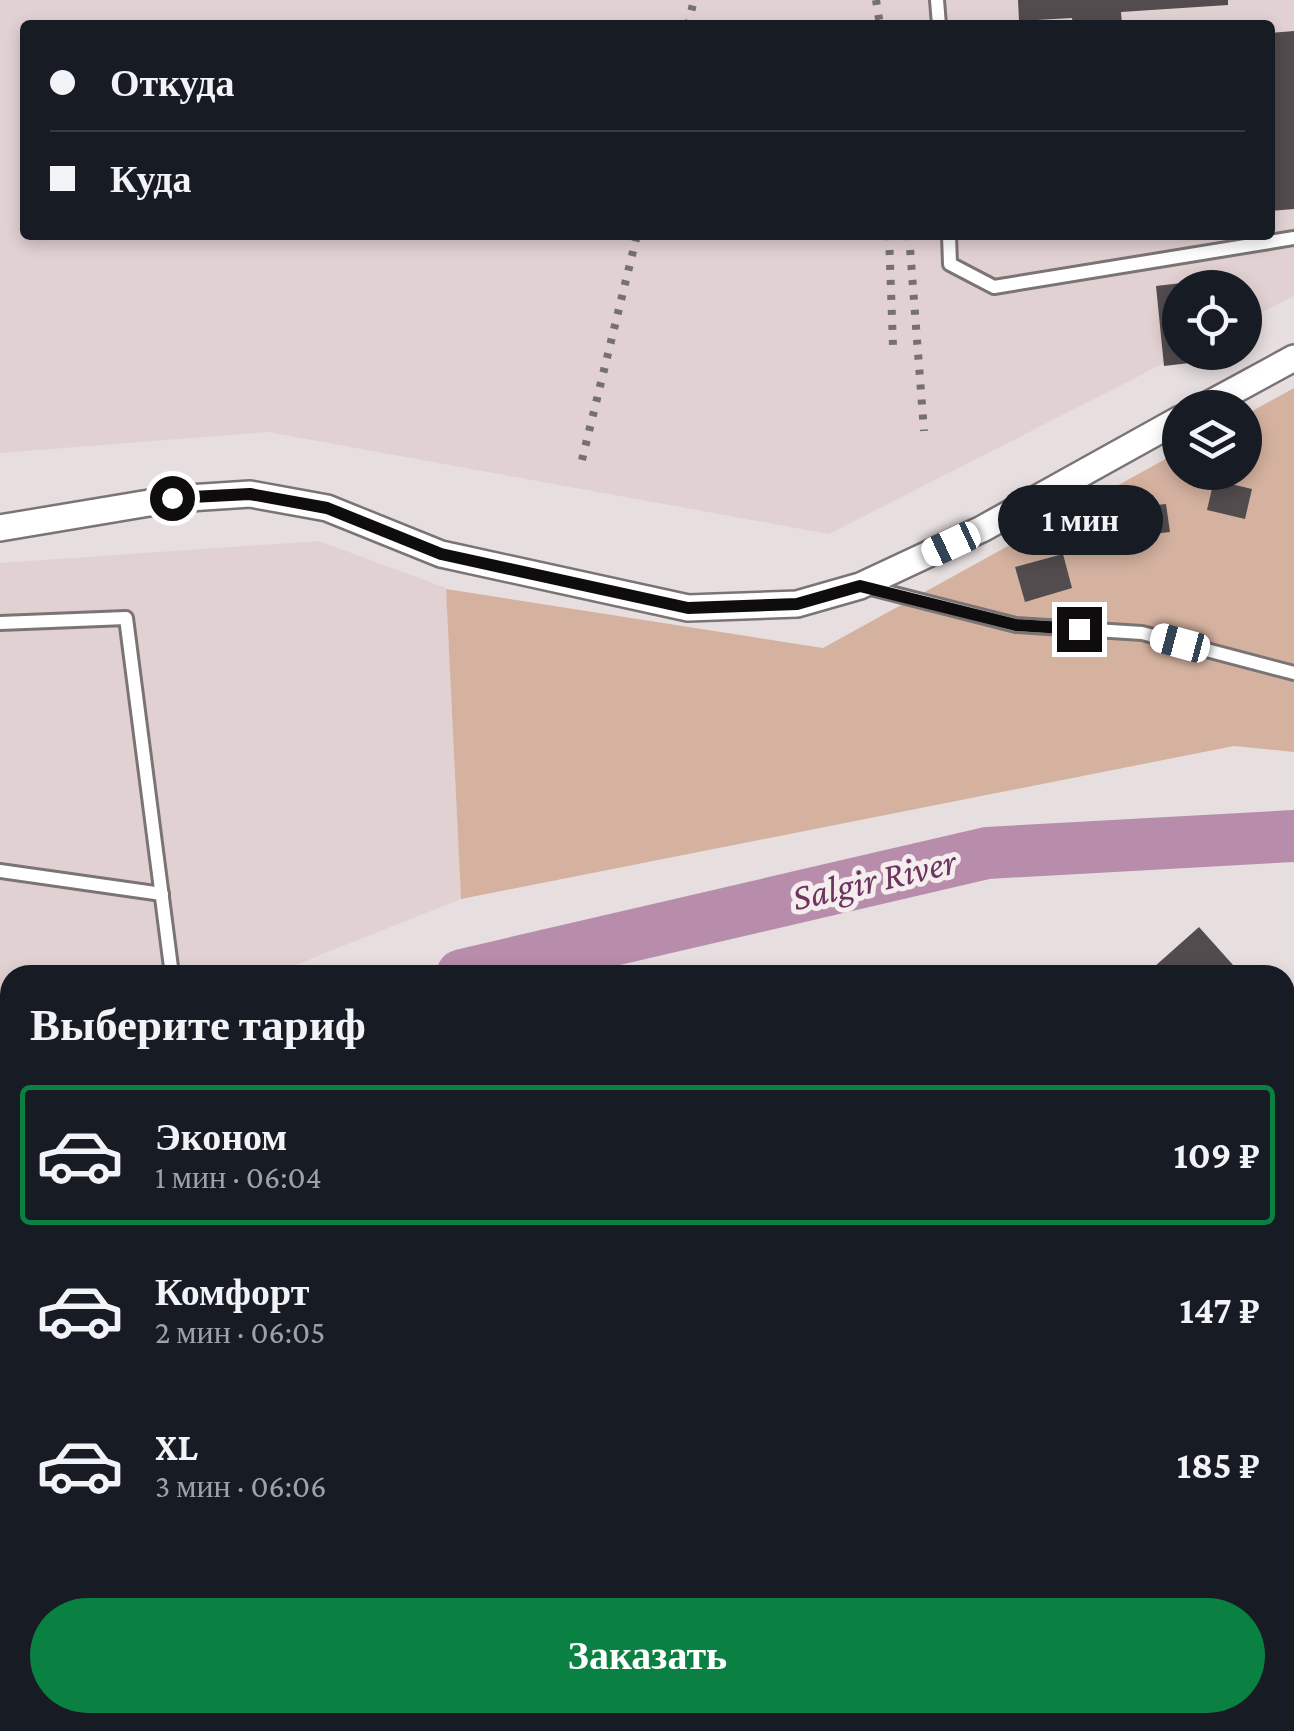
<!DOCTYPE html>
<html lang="ru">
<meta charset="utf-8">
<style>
:root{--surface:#171b24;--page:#242831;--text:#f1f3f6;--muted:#9ea1a6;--line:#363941;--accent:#0b8043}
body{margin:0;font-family:"Crimson Pro",serif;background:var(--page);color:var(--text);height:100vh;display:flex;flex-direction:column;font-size:38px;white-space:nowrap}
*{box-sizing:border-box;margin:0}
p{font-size:32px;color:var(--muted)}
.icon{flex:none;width:55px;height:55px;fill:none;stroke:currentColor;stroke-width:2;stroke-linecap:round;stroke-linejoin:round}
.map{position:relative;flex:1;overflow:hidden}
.panel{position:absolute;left:0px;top:965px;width:1295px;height:768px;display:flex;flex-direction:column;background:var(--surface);border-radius:30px 30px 0 0;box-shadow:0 5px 15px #0003}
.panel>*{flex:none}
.hud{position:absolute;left:20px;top:20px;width:1255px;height:220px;border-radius:10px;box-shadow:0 5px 15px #0003;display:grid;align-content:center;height:220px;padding:0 30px;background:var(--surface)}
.controls{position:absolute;left:1162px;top:270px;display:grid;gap:20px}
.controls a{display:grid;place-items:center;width:100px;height:100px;border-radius:50%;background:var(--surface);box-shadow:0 5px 15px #0003;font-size:50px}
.end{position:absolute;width:45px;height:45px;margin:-22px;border:12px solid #0e0c0c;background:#fff;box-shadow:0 0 0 5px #fff}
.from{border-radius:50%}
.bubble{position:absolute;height:70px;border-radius:35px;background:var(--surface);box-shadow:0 5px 15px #0003;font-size:32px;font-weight:700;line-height:70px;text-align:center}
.car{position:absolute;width:30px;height:60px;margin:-30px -15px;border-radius:12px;box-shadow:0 0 8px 2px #0007;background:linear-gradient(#fff 24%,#345 0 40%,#fff 0 76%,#345 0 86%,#fff 0)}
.hud b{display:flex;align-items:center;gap:35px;height:95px;font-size:38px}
.hud b+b{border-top:2px solid var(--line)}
.hud i{width:25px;height:25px;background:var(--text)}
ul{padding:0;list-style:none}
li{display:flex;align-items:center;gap:30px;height:140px;margin:0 20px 15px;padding:0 10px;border:5px solid transparent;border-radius:10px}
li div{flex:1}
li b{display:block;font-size:38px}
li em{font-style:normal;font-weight:700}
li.selected{border-color:var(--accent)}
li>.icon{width:90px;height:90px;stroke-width:1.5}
h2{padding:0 30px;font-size:45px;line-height:120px}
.action{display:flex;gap:20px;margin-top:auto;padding:20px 30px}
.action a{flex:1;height:115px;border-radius:60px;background:var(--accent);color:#fff;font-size:40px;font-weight:700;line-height:115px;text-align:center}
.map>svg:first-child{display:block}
.built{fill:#e2d1d2;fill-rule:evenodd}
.green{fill:#d5b2a0}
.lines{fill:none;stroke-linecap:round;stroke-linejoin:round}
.river{stroke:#b88dab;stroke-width:52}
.building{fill:#524c4e}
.service-casing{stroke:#7b7474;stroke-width:18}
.minor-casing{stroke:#7b7474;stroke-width:30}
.service{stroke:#fff;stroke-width:12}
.minor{stroke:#fff;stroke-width:25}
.rail{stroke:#757171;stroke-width:8;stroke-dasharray:5 10;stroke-linecap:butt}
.route{stroke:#0e0c0c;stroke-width:12}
.labels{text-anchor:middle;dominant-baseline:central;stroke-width:10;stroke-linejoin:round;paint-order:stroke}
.water-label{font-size:38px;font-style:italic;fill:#6c345e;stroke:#f4eced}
</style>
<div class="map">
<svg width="1294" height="1731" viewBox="0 0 1294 1731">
<rect width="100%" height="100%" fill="#e7dfdf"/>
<!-- built -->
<g class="built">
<path d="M0 0H1294V296L1245 321V288H1180V352L1184 353 829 534 268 432 0 453ZM25 25H1270V235H25Z"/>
<polygon points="319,541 446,588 461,899 270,975 10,975 10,1035 0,1037 0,563"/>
<polygon points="1294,1459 1294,1731 1062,1731 1062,1722 1285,1722 1285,1468"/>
<polygon points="154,1722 994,1723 994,1731 143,1731"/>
</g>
<!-- green -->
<polygon class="green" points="1294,388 1294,752 1234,746 461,899 446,589 823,648 1180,451 1180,472 1245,472 1245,415"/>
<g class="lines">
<!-- river -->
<g class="river">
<polyline points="462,975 987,853 1294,836"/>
<polyline points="0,1134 10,1137"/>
</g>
</g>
<!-- building -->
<g class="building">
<polygon points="1018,0 1228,0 1228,5 1121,12 1122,25 1073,25 1072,18 1019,21"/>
<polygon points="1294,31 1294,209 1270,211 1270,33"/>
<polygon points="1199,281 1199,288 1180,288 1180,352 1206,352 1207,361 1164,366 1156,286"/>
<polygon points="1214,480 1252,489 1245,519 1207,510"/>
<polygon points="1166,504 1170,532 1143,535 1139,507"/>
<polygon points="1063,554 1072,588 1025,602 1015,567"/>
<polygon points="1199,927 1242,975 1145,975"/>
<polygon points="916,1722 972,1722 973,1731 916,1731"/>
</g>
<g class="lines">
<!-- service casing -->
<g class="service-casing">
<g id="service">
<polyline points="937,0 939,25"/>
<polyline points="949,235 950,264 994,287 1294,238"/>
<polyline points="867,587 1016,625 1142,633 1294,673"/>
<polyline points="0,623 126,618 172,975"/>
<polyline points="0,871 162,894"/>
<polyline points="365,1722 365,1731"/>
<polyline points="786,1731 786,1722"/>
</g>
</g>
<!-- minor casing -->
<g class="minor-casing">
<g id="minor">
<polyline points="1202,408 1294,358"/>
<polyline points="0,528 173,499 250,494 327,508 441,554 688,608 797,604 860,586 982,529 1180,419"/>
<polyline points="1285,1240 1294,1229"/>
<polyline points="78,1722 78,1731"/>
<polyline points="1030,1731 1030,1722"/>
</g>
</g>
<!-- service -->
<use href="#service" class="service"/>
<!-- minor -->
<use href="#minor" class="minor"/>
<!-- rail -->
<g class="rail">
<polyline points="876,0 880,25"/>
<polyline points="688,25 694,0"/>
<polyline points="889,235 893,346"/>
<polyline points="909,235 924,431"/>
<polyline points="582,460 637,235"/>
</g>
</g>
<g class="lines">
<!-- route -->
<polyline class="route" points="172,498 250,494 327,508 441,554 688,608 797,604 860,586 1016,625 1079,629"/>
</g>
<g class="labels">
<!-- water labels -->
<g class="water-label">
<text transform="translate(874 879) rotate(-13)">Salgir River</text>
</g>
</g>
</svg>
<div class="controls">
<a><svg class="icon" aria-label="locate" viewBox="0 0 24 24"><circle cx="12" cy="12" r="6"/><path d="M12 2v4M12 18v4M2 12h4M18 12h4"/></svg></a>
<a><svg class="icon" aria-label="layers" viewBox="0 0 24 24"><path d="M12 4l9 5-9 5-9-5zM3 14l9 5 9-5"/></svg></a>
</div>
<i class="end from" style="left:172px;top:498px"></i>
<i class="end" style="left:1079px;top:629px"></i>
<div class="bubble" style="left:998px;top:485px;width:165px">1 мин</div>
<i class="car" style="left:951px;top:544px;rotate:245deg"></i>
<i class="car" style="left:1180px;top:643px;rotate:285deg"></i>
<div class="hud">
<b><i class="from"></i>Откуда</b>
<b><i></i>Куда</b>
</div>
<section class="panel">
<h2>Выберите тариф</h2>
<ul>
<li class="selected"><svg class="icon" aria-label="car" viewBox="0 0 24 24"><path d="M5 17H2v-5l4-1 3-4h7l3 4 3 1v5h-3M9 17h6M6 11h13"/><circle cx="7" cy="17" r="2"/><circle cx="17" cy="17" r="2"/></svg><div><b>Эконом</b><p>1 мин · 06:04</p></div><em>109 ₽</em></li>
<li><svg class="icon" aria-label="car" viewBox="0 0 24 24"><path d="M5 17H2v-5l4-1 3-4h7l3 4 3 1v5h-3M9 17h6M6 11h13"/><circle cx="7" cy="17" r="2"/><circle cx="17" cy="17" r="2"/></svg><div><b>Комфорт</b><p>2 мин · 06:05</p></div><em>147 ₽</em></li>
<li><svg class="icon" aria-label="car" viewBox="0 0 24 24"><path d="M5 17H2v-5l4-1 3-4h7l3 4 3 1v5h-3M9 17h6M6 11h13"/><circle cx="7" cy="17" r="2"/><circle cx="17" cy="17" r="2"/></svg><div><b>XL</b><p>3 мин · 06:06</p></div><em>185 ₽</em></li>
</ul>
<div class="action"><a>Заказать</a></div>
</section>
</div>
